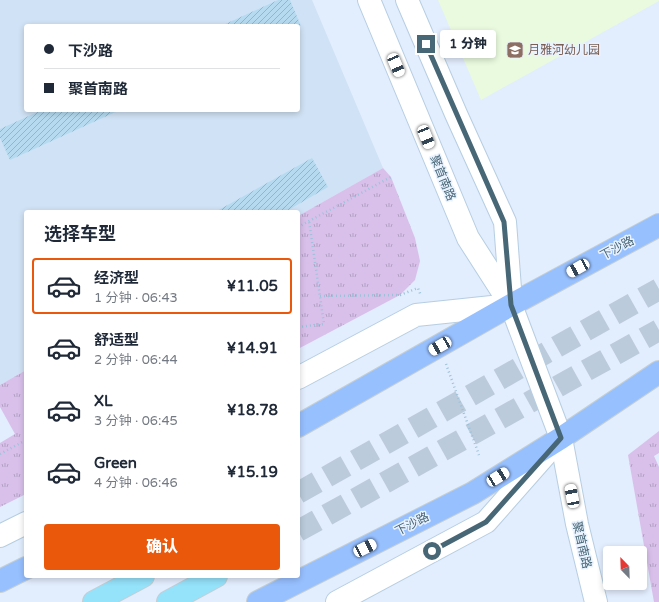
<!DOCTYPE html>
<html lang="zh">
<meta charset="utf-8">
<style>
:root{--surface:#fff;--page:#f2f2f3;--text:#1f2937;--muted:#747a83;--line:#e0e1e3;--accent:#ea580c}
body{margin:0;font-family:"Varela Round","Noto Sans SC",sans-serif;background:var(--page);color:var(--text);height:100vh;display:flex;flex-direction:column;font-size:15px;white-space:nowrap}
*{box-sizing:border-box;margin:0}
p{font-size:13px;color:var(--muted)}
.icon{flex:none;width:22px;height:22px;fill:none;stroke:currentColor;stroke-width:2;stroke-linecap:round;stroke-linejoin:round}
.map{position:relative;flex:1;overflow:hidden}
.details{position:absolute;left:24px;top:210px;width:276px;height:368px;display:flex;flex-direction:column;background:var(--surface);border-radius:4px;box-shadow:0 2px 6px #0003}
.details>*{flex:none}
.banner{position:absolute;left:24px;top:24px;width:276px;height:88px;border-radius:4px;box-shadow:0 2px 6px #0003;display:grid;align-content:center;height:88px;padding:0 20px;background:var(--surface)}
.needle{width:26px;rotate:337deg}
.buttons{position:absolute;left:603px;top:546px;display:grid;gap:8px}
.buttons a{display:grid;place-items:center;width:44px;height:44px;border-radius:4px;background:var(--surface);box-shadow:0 2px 6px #0003;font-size:20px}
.end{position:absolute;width:18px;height:18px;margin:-9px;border:5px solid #476676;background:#fff;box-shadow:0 0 0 2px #fff}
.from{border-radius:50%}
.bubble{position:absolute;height:28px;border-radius:4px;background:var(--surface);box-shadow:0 2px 6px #0003;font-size:13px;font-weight:800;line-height:28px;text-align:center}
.car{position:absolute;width:12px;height:24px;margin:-12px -6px;border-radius:5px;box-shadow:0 0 3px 1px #0007;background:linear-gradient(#fff 24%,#345 0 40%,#fff 0 76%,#345 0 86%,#fff 0)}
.banner b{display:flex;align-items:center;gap:14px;height:38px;font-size:15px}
.banner b+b{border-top:1px solid var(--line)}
.banner i{width:10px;height:10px;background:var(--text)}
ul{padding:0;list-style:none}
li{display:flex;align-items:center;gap:12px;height:56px;margin:0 8px 6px;padding:0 12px;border:2px solid transparent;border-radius:4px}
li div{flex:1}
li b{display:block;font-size:15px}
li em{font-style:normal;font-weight:800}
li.on{border-color:var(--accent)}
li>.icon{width:36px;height:36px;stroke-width:1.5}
h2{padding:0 20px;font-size:18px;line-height:48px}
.primary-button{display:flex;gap:8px;margin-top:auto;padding:8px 20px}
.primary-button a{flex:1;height:46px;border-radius:4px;background:var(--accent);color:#fff;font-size:16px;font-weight:800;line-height:46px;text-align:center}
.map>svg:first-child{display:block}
.residential{fill:#d0e2f5;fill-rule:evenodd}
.education{fill:#e9fadf}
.grass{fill:url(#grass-tufts)}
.building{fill:url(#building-hatch)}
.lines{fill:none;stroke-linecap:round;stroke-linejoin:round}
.highway-tunnel{stroke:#bbcbdb;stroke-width:22;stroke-dasharray:22 11;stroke-linecap:butt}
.secondary-casing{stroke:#b6cee2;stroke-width:24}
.primary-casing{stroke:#c4ced3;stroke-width:24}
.highway-casing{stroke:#c4ced3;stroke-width:24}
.path{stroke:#9bc2d9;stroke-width:2.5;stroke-dasharray:1 3;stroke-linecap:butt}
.secondary{stroke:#fff;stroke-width:22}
.primary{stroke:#97c0ff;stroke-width:22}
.highway{stroke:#95e2fb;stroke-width:22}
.route{stroke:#476676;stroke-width:5}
.labels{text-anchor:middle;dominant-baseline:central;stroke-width:3;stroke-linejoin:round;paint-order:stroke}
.education-label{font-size:12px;fill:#785e54;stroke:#e9f2ff;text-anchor:start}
.street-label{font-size:12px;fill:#476676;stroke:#e9f2ff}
</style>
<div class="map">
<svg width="659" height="602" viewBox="0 0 659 602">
<defs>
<pattern id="grass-tufts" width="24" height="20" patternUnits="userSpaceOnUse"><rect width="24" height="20" fill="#d9c0eb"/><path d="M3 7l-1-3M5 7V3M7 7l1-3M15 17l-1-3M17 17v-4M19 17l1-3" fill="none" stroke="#b2a0c3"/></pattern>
<pattern id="building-hatch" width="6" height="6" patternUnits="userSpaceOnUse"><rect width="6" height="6" fill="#b6dbf1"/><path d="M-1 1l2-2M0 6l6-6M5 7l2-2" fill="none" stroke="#96b5c8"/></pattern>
</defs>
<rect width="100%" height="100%" fill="#e2edfd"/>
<!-- residential -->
<path class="residential" d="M0 0H312L383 168 298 216V212H26V370L0 385ZM26 26H298V110H26Z"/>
<!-- education -->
<polygon class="education" points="438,0 659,0 659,1 481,100"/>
<!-- grass -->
<g class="grass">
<polygon points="383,168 391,177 415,238 420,261 415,280 400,295 298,349 298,216"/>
<polygon points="26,370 26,494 0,507 0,443 15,434 0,407 0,385"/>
<polygon points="659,431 659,453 654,456 659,467 659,602 654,602 628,455"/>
</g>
<!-- building -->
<g class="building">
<polygon points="278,0 290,0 301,26 221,26"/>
<polygon points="42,110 120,110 10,160 0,138 0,129"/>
<polygon points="312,158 328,187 285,212 215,212"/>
</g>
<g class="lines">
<!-- highway-tunnel -->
<g class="highway-tunnel">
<polyline points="298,493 659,289"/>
<polyline points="298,531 659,330"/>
</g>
<!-- secondary casing -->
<g class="secondary-casing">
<g id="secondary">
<polyline points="369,0 468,238 511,305 561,438 577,524 596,602"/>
<polyline points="407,0 456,114 505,222 511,302"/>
<polyline points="298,378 416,315 511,305"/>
<polyline points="0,536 26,523"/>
<polyline points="337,602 486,522 553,446"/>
</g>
</g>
<!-- primary casing -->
<g class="primary-casing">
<g id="primary">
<polyline points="298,426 511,305 659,225"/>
<polyline points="0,581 26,568"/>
<polyline points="258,602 473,493 561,438 659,372"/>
</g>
</g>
<!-- highway casing -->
<g class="highway-casing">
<g id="highway">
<polyline points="94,602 143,576"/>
<polyline points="168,602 216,576"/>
</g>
</g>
<!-- path -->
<g class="path">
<polyline points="298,227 391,177"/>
<polyline points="320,296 400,295 418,288 421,296"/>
<polyline points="298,327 324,324 309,221"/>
<polyline points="446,364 479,455"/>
<polyline points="0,454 26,440"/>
</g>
<!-- secondary -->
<use href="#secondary" class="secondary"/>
<!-- primary -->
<use href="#primary" class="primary"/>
<!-- highway -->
<use href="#highway" class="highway"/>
</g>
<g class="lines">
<!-- route -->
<polyline class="route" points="426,44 504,222 511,305 561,438 486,522 432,551"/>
</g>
<!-- icons -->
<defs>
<g id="school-square" transform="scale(0.9)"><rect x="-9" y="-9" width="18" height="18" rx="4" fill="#8d6e63" stroke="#e9f2ff"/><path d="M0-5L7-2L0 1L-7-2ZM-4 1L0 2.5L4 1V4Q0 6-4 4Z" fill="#fff"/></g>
</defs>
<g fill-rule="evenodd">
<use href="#school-square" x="515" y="50"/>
</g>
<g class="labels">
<!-- education labels -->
<g class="education-label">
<text x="528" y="50">月雅河幼儿园</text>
</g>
<!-- street labels -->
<g class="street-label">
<text transform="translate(443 178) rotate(68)">聚首南路</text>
<text transform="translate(617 248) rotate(-28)">下沙路</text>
<text transform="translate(412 524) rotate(-27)">下沙路</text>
<text transform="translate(582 545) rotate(77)">聚首南路</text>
</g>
</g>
</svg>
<div class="buttons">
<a><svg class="needle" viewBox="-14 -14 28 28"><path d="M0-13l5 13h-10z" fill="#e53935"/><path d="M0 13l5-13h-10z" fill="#747a83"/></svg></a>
</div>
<i class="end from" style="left:432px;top:551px"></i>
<i class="end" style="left:426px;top:44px"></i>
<div class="bubble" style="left:440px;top:30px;width:56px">1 分钟</div>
<i class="car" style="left:396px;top:65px;rotate:157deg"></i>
<i class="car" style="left:426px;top:137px;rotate:158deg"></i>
<i class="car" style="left:578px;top:268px;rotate:241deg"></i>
<i class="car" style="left:440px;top:346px;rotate:240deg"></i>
<i class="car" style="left:498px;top:477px;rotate:58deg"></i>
<i class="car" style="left:572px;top:496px;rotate:349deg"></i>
<i class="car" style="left:365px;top:548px;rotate:63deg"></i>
<div class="banner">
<b><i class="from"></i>下沙路</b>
<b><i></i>聚首南路</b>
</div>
<section class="details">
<h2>选择车型</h2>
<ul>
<li class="on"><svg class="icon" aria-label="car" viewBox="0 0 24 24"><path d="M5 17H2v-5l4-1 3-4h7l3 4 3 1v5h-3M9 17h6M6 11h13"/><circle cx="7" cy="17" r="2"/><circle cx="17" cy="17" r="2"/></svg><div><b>经济型</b><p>1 分钟 · 06:43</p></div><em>¥11.05</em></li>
<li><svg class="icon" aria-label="car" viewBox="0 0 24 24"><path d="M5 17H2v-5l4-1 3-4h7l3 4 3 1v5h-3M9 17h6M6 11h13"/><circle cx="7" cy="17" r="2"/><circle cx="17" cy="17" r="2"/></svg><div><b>舒适型</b><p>2 分钟 · 06:44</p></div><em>¥14.91</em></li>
<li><svg class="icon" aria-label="car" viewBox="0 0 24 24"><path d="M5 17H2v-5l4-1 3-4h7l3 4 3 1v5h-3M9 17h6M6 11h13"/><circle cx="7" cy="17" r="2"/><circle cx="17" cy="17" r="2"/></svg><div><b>XL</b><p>3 分钟 · 06:45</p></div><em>¥18.78</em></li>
<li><svg class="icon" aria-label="car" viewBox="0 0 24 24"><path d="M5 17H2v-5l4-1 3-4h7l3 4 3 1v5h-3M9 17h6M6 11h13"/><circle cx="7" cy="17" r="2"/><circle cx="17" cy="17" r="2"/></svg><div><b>Green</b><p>4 分钟 · 06:46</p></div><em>¥15.19</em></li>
</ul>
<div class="primary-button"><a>确认</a></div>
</section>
</div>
